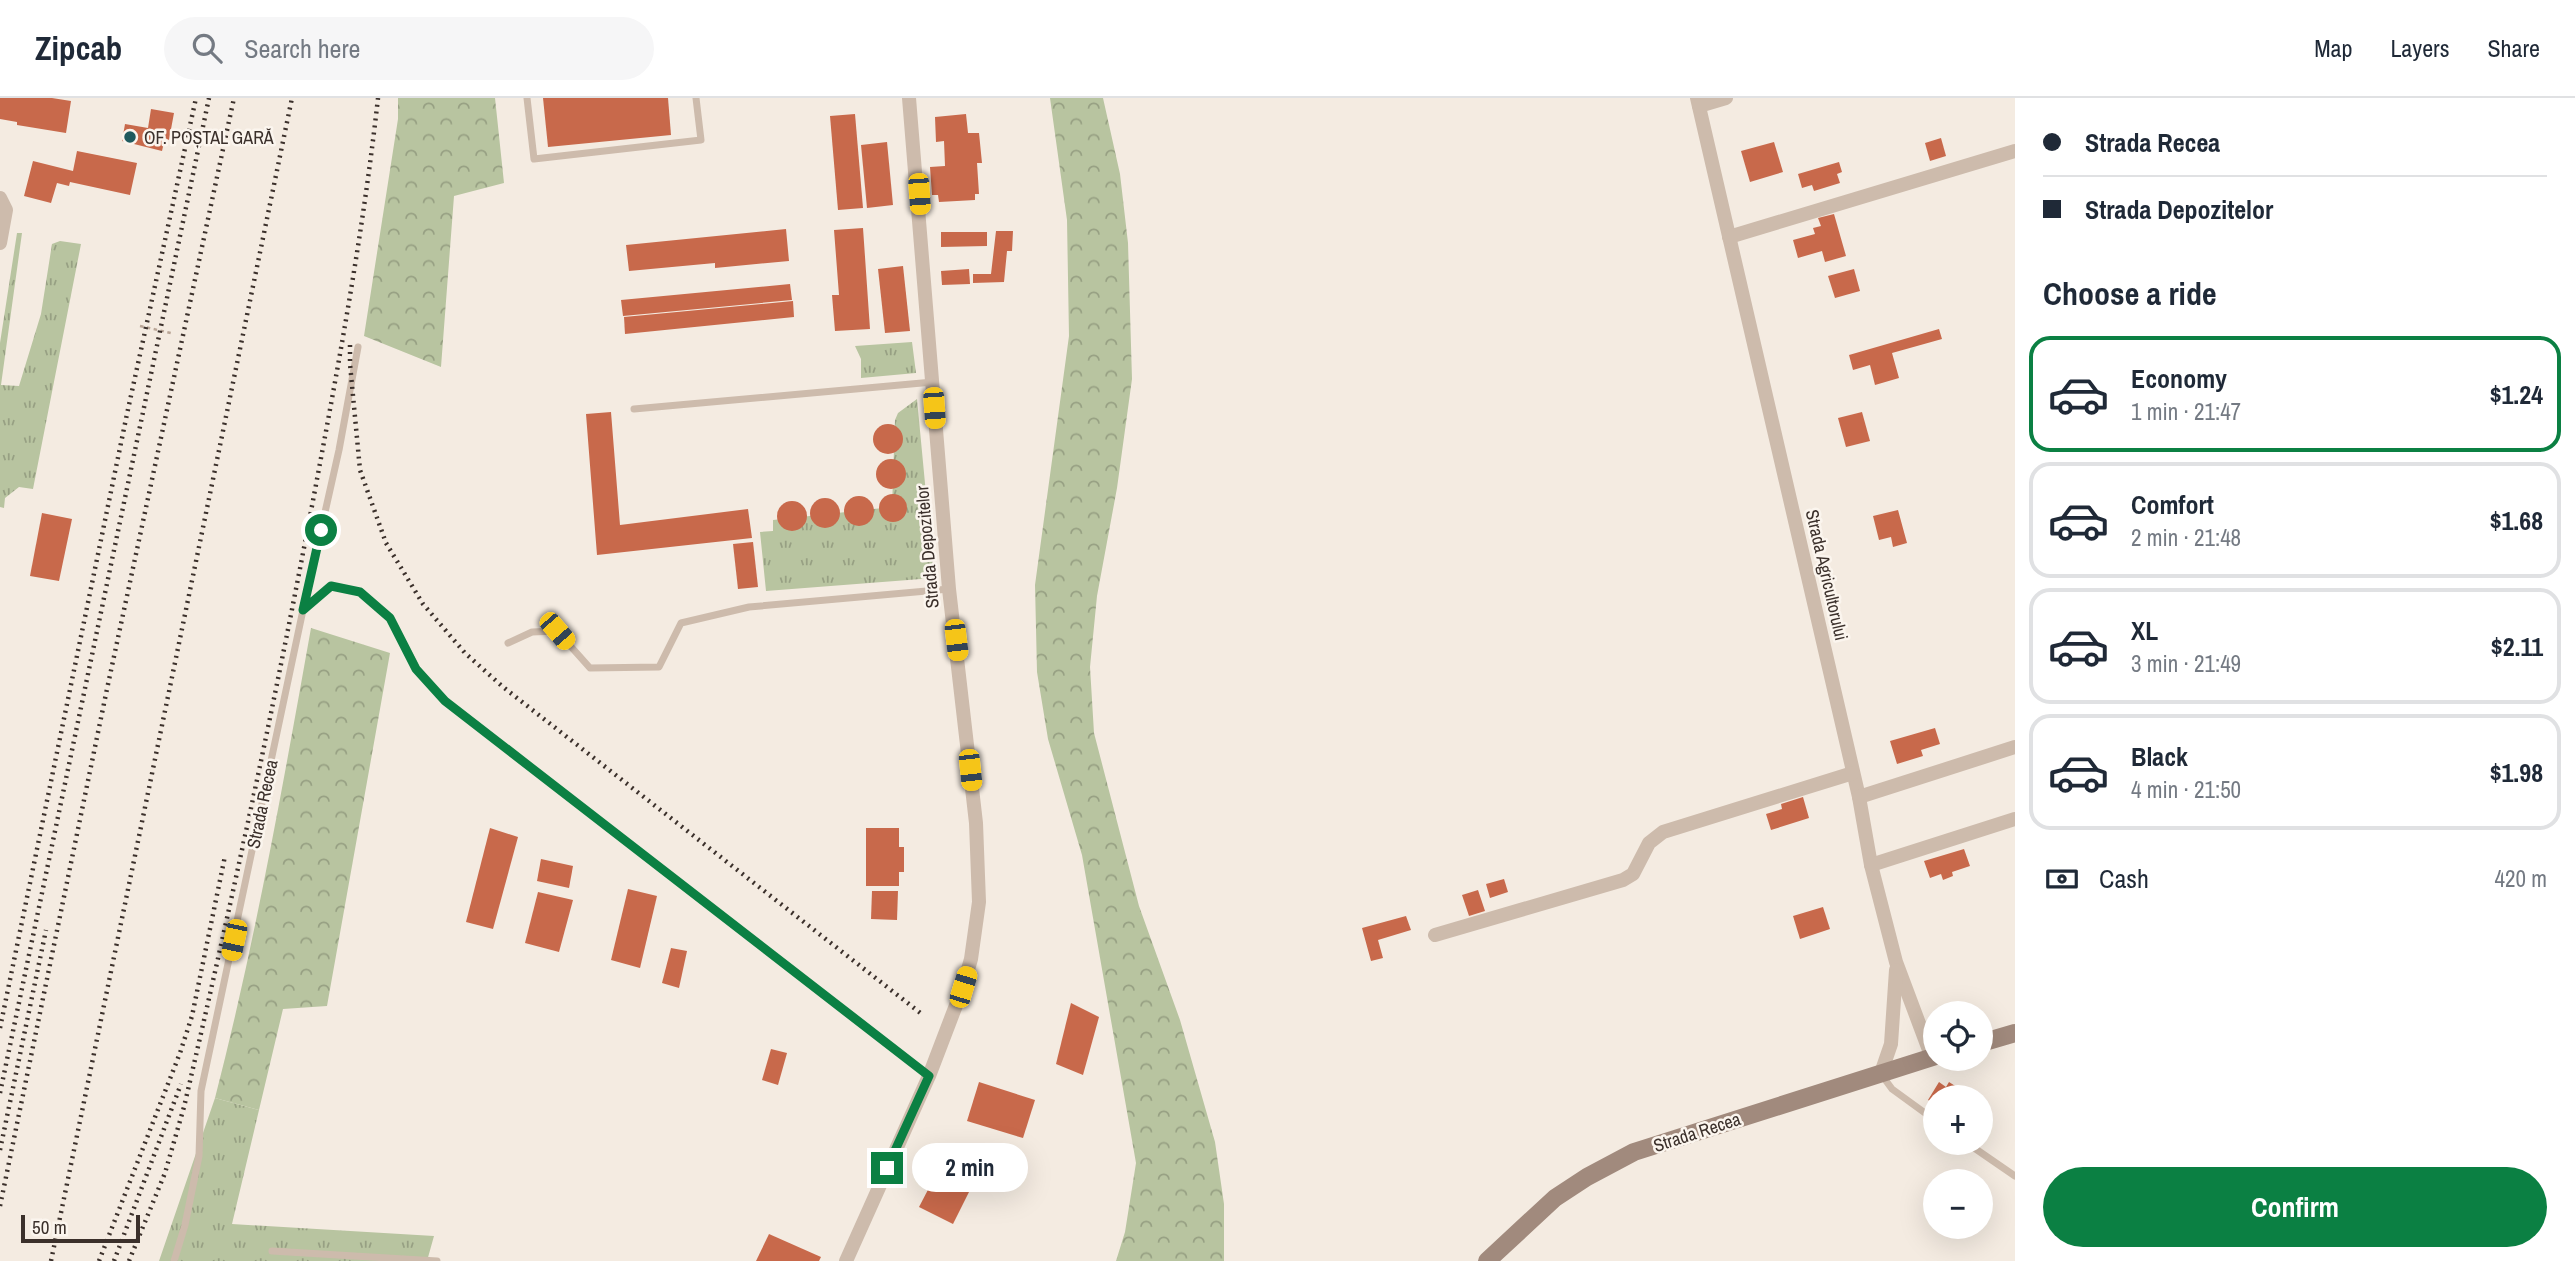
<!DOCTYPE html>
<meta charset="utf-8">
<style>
:root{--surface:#fff;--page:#f6f6f7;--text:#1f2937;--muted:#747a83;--line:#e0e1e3;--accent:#0b8043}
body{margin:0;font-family:"Archivo Narrow",sans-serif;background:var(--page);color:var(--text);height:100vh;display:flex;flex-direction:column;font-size:26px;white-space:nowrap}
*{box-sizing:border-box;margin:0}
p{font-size:23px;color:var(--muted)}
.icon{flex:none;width:38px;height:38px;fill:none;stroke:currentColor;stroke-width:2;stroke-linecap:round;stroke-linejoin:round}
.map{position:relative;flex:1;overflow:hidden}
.panel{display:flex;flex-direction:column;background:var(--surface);width:560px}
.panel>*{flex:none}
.banner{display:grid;align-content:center;height:154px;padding:0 28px;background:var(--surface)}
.tools{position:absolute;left:1923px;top:903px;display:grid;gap:14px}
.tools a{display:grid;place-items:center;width:70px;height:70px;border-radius:50%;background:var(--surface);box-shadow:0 7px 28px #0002;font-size:35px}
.scale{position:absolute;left:21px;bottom:18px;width:119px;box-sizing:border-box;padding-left:7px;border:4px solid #3b302b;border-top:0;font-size:19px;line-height:24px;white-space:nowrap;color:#3b302b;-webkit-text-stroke:5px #fbf5ee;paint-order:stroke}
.end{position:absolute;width:32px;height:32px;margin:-16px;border:9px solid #0b8043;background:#fff;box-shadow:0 0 0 4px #fff}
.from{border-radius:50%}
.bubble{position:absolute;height:49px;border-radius:24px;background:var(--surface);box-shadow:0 7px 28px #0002;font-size:23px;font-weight:700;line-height:49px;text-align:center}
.car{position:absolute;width:21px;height:42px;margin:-21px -10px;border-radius:9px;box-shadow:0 0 5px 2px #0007;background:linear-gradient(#f5c518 24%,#345 0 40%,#f5c518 0 76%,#345 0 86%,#f5c518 0)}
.banner b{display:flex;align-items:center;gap:24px;height:66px;font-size:26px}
.banner b+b{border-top:2px solid var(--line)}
.banner i{width:18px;height:18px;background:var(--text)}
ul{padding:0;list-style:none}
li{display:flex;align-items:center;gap:21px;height:116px;margin:0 14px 10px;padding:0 14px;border:4px solid var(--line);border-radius:21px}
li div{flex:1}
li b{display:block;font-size:26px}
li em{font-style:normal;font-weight:700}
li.active{border-color:var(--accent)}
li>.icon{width:63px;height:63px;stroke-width:1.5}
h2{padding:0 28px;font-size:32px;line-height:84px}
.pay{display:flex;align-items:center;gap:18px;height:77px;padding:0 28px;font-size:26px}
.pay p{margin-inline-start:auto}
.cta{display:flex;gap:14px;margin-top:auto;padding:14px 28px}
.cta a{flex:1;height:80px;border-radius:42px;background:var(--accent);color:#fff;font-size:28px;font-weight:700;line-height:80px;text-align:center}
header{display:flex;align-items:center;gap:42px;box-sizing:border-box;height:98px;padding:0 35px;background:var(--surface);border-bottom:2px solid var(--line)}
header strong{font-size:33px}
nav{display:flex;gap:38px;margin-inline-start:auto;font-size:24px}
.search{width:490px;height:63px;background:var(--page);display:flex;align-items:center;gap:18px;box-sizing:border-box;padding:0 24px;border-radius:38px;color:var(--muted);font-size:26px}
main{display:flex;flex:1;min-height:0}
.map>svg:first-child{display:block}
.grass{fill:url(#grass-tufts)}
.forest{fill:url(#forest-crowns)}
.building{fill:#c8694b}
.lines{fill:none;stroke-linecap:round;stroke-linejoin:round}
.path{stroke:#b9a596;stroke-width:2.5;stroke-dasharray:3.5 3.5;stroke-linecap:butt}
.lane{stroke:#cdbbac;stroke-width:7}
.street{stroke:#cdbbac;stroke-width:14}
.secondary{stroke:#a18a7d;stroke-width:18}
.rail{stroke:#3b302b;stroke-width:4.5;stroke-dasharray:2 5;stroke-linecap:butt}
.route{stroke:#0b8043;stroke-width:9}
.poi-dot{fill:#1f5a5e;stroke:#fbf5ee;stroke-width:2.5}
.labels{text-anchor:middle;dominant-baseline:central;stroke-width:5;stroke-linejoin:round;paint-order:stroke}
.poi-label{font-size:18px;fill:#3b302b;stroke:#fbf5ee;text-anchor:start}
.street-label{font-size:18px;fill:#3b302b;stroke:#fbf5ee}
</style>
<header>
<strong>Zipcab</strong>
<div class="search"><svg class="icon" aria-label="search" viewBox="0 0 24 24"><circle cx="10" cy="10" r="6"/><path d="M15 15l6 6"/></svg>Search here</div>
<nav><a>Map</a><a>Layers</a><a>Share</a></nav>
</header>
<main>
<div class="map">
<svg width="2015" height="1163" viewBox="0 0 2015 1163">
<defs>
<pattern id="grass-tufts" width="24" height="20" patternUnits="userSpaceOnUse" patternTransform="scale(1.75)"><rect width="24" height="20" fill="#b8c4a0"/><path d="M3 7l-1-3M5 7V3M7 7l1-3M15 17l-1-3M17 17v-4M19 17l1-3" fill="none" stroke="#97a083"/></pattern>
<pattern id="forest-crowns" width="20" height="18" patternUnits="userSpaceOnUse" patternTransform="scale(1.75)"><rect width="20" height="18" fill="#b8c4a0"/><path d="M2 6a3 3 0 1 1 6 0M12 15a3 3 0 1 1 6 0" fill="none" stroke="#97a083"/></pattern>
</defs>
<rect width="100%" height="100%" fill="#f4ebe1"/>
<!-- grass -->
<g class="grass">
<polygon points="17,135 22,135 1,287 19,288 41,216 52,146 60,143 81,146 33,391 19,389 5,400 4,410 0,409 0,245"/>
<polygon points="912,244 916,275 861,280 861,261 855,248"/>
<polygon points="917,301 934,480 766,493 760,434 773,433 773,422 892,409 895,322 898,315"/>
<polygon points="215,1000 259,1012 232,1126 434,1138 427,1163 159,1163"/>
</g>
<!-- forest -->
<g class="forest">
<polygon points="398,0 495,0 504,85 454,98 441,269 364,238 398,21"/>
<polygon points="1050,0 1103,0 1120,76 1128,145 1132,281 1117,390 1097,498 1090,569 1094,635 1139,808 1180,922 1215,1044 1224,1106 1224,1163 1116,1163 1125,1134 1136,1065 1082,757 1048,641 1037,574 1035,487 1069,238 1067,122"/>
<path d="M311 530 390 555 327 908 283 911 259 1012 215 1000C255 845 283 687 311 530Z"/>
</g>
<!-- building -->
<g class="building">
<polygon points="0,0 52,0 71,3 66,35 17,27 17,24 0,21"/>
<polygon points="543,0 668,0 671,37 548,49"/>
<polygon points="151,11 174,15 169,42 165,40 162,53 122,43 125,26 148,30"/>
<polygon points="855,16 863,110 838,112 830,18"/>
<polygon points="966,16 968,35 979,35 982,65 977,65 979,96 975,96 975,102 939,104 938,97 932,97 930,69 945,68 944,43 936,44 935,19"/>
<polygon points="1941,40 1946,58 1930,63 1925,45"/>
<polygon points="887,44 893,107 867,110 861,47"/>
<polygon points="1774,44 1783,74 1750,84 1741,53"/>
<polygon points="77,53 137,65 130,97 70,84 69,88 57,85 51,105 24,98 33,63 73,73"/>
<polygon points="1839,64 1842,74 1837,76 1840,85 1814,93 1812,87 1802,90 1798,76"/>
<polygon points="1834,116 1846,158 1825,164 1822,153 1798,160 1793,142 1815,136 1813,130 1821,128 1818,120"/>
<polygon points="863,130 870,231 835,233 832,197 839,197 834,132"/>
<polygon points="786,131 789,163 715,170 715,165 629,173 626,147"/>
<polygon points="996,133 1013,133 1012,153 1007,153 1004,184 973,185 973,176 991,176"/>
<polygon points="941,134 987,134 987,148 941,149"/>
<polygon points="903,168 910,233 885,235 878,171"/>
<polygon points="969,171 970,186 942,187 941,173"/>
<polygon points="1854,171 1860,193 1835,200 1828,178"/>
<polygon points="790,186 792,202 623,218 621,202"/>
<polygon points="793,203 794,219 625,236 624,219"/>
<polygon points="1939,231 1942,241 1892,255 1899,280 1875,287 1870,267 1853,272 1849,257"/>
<polygon points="611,314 620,427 748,411 752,440 597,457 586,316"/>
<polygon points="1862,314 1870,343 1846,349 1838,320"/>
<circle cx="888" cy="341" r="15"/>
<circle cx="891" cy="376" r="15"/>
<circle cx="893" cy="410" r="14"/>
<circle cx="859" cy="413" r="15"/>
<circle cx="825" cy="415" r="15"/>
<circle cx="792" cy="418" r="15"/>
<polygon points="1898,412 1907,445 1893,449 1891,439 1879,442 1873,418"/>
<polygon points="42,415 72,421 59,483 30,478"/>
<polygon points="753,444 758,489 738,491 733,446"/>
<polygon points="1935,630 1940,646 1921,652 1923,658 1897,666 1890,643"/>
<polygon points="1803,699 1809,720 1771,732 1766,716 1782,711 1781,706"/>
<polygon points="490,730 518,739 493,831 466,824"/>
<polygon points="866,730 899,730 899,749 904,749 904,774 899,774 899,788 866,788"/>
<polygon points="1964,751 1970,768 1952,774 1953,778 1943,782 1941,776 1930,780 1924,763"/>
<polygon points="541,761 573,768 569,790 537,783"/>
<polygon points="1504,781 1508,794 1490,800 1486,786"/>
<polygon points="628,791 657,798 640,870 611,862"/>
<polygon points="1478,792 1485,813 1469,818 1462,797"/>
<polygon points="872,793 898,793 897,822 871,821"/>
<polygon points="538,794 573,802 559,854 525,845"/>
<polygon points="1823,809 1830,831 1800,841 1793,818"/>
<polygon points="1406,818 1411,832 1378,842 1383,860 1371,863 1362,830"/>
<polygon points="671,850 687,853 679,890 662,885"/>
<polygon points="1071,905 1099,919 1083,977 1056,966"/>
<polygon points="771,951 787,955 778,987 762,982"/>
<polygon points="979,984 1035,1002 1023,1040 967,1023"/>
<polygon points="1939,984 1946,989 1949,984 1963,993 1959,999 1936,999 1936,1007 1928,1002"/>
<polygon points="944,1061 977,1078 953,1126 919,1109"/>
<polygon points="769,1136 821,1159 819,1163 756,1163"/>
</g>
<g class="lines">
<!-- path -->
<polyline class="path" points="140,228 171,235"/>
<!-- lane -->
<g class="lane">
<polyline points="527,0 534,61 701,42 696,0"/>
<polyline points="634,311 933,284"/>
<polyline points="303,512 331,488 360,494 390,520 417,571 445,603 929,978"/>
<polyline points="508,545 532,534 557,533 590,570 659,569 681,525 749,509 949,491"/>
<polyline points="1881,976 1892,991 1936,1023"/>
<polyline points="1967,1045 2015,1078"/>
<polyline points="272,1153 437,1163"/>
<polyline points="174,1163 185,1127 199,1058 201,993 303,512 339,352 358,249"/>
</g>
<!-- street -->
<g class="street">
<polyline points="1697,0 1859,699 1871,767 1896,864 1932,960"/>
<polyline points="1699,8 1726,0"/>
<polyline points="0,100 6,112 0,145"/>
<polyline points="1729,139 2015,53"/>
<polyline points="1859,699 2015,649"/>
<polyline points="1871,767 2015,721"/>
<polyline points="1435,837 1623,782 1633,776 1649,745 1663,734 1853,675"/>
<polyline points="1881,975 1891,946 1896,872"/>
<polyline points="846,1163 929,978 963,889 971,861 979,804 976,725 949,491 909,0"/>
</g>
<!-- secondary -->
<g class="secondary">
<polyline points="1981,945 2015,935"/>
<polyline points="1487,1163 1555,1100 1587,1079 1634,1054 1936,958"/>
</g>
<!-- rail -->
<g class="rail">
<polyline points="350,247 350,266 360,372 386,445 423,506 465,555 503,589 923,917"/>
<polyline points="0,930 127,316 196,0"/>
<polyline points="0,995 209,0"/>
<polyline points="0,1052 46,832"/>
<polyline points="0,1108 107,591 234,0"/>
<polyline points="51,1163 292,0"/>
<polyline points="99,1163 180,955 192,918 225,758"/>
<polyline points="114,1163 181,986"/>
<path d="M129 1163 165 1075 184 1009C229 816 271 623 308 429 335 286 362 144 378 0"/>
</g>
</g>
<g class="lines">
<!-- route -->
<polyline class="route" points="321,432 303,512 331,488 360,494 390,520 416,571 445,603 929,978 887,1070"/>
</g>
<!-- markers -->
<circle class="poi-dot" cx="130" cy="39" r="7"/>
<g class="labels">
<!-- poi labels -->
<g class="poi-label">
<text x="144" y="39">OF. POȘTAL GARĂ</text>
</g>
<!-- street labels -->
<g class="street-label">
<text transform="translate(927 449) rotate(-95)">Strada Depozitelor</text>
<text transform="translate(1827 477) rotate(77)">Strada Agricultorului</text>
<text transform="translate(262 706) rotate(-78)">Strada Recea</text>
<text transform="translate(1697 1034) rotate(-18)">Strada Recea</text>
</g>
</g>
</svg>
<div class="tools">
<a><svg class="icon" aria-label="locate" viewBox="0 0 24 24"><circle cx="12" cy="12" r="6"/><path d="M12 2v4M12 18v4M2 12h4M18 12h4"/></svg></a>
<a>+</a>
<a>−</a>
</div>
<div class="scale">50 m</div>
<i class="end from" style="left:321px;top:432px"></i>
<i class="end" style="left:887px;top:1070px"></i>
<div class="bubble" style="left:912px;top:1045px;width:116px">2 min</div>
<i class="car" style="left:919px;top:96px;rotate:176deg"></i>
<i class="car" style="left:934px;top:310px;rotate:176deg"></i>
<i class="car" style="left:557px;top:533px;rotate:139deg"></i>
<i class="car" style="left:956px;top:542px;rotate:173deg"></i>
<i class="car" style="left:970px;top:672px;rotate:174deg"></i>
<i class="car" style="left:234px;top:842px;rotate:192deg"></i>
<i class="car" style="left:963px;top:889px;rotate:17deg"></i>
</div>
<section class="panel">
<div class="banner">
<b><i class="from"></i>Strada Recea</b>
<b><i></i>Strada Depozitelor</b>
</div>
<h2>Choose a ride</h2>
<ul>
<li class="active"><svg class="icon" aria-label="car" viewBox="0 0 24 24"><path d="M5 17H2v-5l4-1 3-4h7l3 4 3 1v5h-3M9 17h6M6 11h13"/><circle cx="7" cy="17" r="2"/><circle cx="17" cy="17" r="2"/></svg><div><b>Economy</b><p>1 min · 21:47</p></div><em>$1.24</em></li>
<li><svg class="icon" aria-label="car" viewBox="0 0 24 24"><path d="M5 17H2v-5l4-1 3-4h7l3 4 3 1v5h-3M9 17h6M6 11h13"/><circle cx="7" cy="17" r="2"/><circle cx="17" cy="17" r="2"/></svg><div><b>Comfort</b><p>2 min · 21:48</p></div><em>$1.68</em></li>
<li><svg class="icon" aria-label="car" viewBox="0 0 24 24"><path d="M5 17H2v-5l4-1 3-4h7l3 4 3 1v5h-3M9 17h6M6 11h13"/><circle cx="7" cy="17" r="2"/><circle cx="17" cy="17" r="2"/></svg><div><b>XL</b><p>3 min · 21:49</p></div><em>$2.11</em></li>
<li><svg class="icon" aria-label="car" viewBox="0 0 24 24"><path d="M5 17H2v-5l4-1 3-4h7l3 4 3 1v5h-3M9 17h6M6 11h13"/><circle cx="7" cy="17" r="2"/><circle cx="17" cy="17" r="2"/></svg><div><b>Black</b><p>4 min · 21:50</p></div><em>$1.98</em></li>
</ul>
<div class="pay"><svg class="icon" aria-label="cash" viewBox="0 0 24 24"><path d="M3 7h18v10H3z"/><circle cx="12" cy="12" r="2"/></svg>Cash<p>420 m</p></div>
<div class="cta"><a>Confirm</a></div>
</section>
</main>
